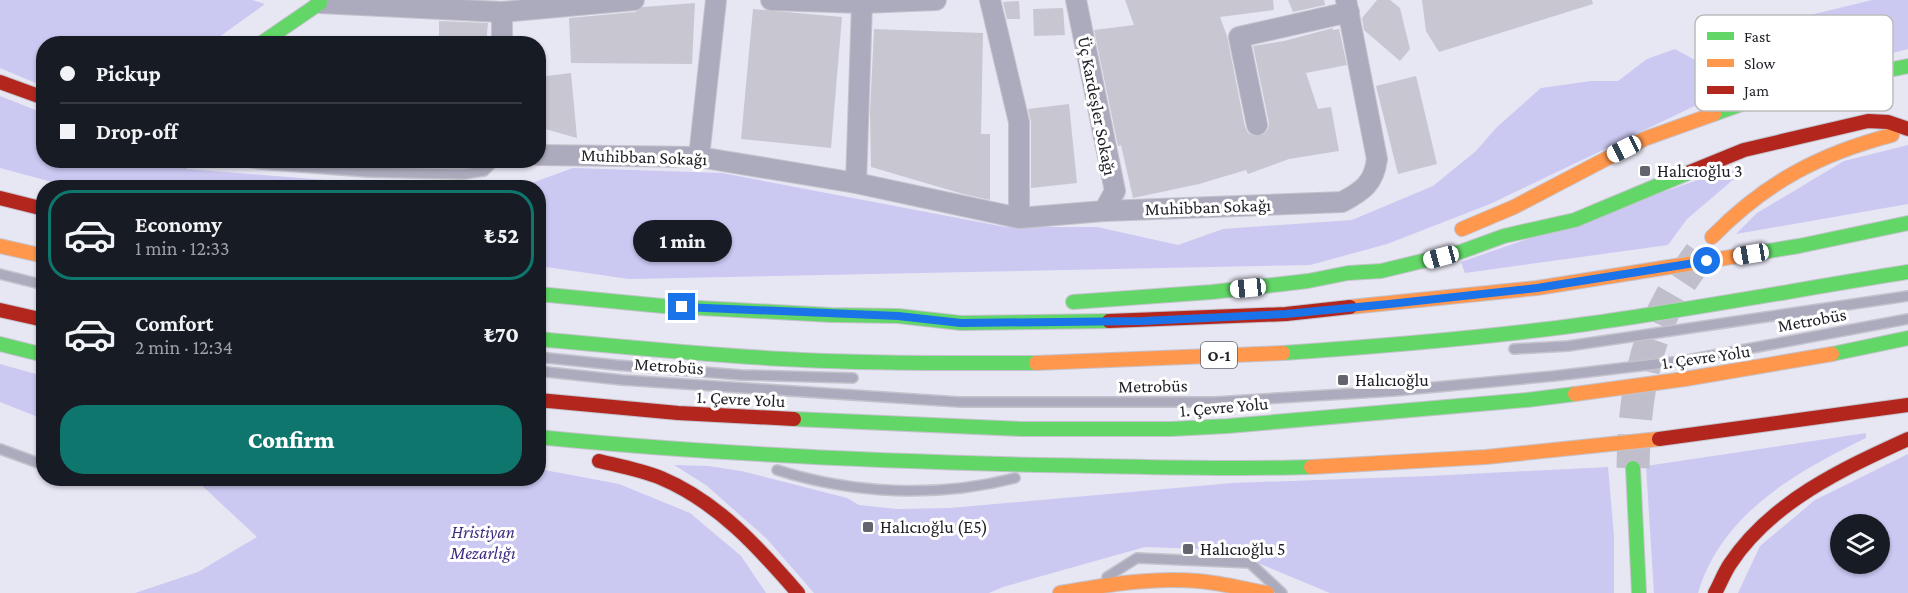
<!DOCTYPE html>
<meta charset="utf-8">
<style>
:root{--surface:#171b24;--page:#242831;--text:#f1f3f6;--muted:#9ea1a6;--line:#363941;--accent:#0f766e}
body{margin:0;font-family:"Crimson Pro",serif;background:var(--page);color:var(--text);height:100vh;display:flex;flex-direction:column;font-size:22px;white-space:nowrap}
*{box-sizing:border-box;margin:0}
p{font-size:20px;color:var(--muted)}
.icon{flex:none;width:33px;height:33px;fill:none;stroke:currentColor;stroke-width:2;stroke-linecap:round;stroke-linejoin:round}
.map{position:relative;flex:1;overflow:hidden}
.panel{position:absolute;left:36px;top:180px;width:510px;height:306px;display:flex;flex-direction:column;background:var(--surface);border-radius:24px;box-shadow:0 2px 4px #0004}
.panel>*{flex:none}
.banner{position:absolute;left:36px;top:36px;width:510px;height:132px;border-radius:24px;box-shadow:0 2px 4px #0004;display:grid;align-content:center;height:132px;padding:0 24px;background:var(--surface)}
.fabs{position:absolute;left:1830px;top:514px;display:grid;gap:12px}
.fabs a{display:grid;place-items:center;width:60px;height:60px;border-radius:50%;background:var(--surface);box-shadow:0 2px 4px #0004;font-size:30px}
.end{position:absolute;width:27px;height:27px;margin:-14px;border:8px solid #1a73e8;background:#fff;box-shadow:0 0 0 3px #fff}
.from{border-radius:50%}
.bubble{position:absolute;height:42px;border-radius:21px;background:var(--surface);box-shadow:0 2px 4px #0004;font-size:20px;font-weight:800;line-height:42px;text-align:center}
.car{position:absolute;width:18px;height:36px;margin:-18px -9px;border-radius:8px;box-shadow:0 0 4px 2px #0007;background:linear-gradient(#fff 24%,#345 0 40%,#fff 0 76%,#345 0 86%,#fff 0)}
.banner b{display:flex;align-items:center;gap:21px;height:57px;font-size:22px}
.banner b+b{border-top:2px solid var(--line)}
.banner i{width:15px;height:15px;background:var(--text)}
ul{padding:10px 0 0;list-style:none}
li{display:flex;align-items:center;gap:18px;height:90px;margin:0 12px 9px;padding:0 12px;border:3px solid transparent;border-radius:24px}
li div{flex:1}
li b{display:block;font-size:22px}
li em{font-style:normal;font-weight:800}
li.selected{border-color:var(--accent)}
li>.icon{width:54px;height:54px;stroke-width:1.5}
.cta{display:flex;gap:12px;margin-top:auto;padding:12px 24px}
.cta a{flex:1;height:69px;border-radius:24px;background:var(--accent);color:#fff;font-size:24px;font-weight:800;line-height:69px;text-align:center}
.map>svg:first-child{display:block}
.green{fill:#cbc8f2;fill-rule:evenodd}
.building{fill:#c8c7d1}
.lines{fill:none;stroke-linecap:round;stroke-linejoin:round}
.highway-tunnel{stroke:#bfbeca;stroke-width:33;stroke-dasharray:33 16;stroke-linecap:butt}
.lane-casing{stroke:#c4c3cd;stroke-width:12}
.street-casing{stroke:#c4c3cd;stroke-width:22}
.fast-casing{stroke:#c4c3cd;stroke-width:16}
.slow-casing{stroke:#c4c3cd;stroke-width:16}
.jam-casing{stroke:#c4c3cd;stroke-width:16}
.lane{stroke:#acabbd;stroke-width:9}
.street{stroke:#acabbd;stroke-width:20}
.fast{stroke:#63d668;stroke-width:14}
.slow{stroke:#ff974d;stroke-width:14}
.jam{stroke:#b3261e;stroke-width:14}
.route{stroke:#1a73e8;stroke-width:8}
.poi-dot{fill:#64646e;stroke:#fff;stroke-width:2}
.labels{text-anchor:middle;dominant-baseline:central;stroke-width:6;stroke-linejoin:round;paint-order:stroke}
.shield{fill:#fff;stroke:#626267;stroke-width:1.5}
.shield-label{font-size:16px;font-weight:bold;fill:#1e1e26}
.street-label{font-size:18px;fill:#1e1e26;stroke:#fff}
.poi-label{font-size:18px;fill:#1e1e26;stroke:#fff;text-anchor:start}
.park-label{font-size:18px;font-style:italic;fill:#3d2b7f;stroke:#fff}
.key{fill:#fff;stroke:#bcbcbe;stroke-width:1.5}
.key-label{font-size:16px;fill:#1e1e26}
</style>
<div class="map">
<svg width="1908" height="593" viewBox="0 0 1908 593">
<rect width="100%" height="100%" fill="#e7e6f3"/>
<!-- green -->
<g class="green">
<polygon points="0,0 252,0 265,4 211,43 44,44 43,86 0,68"/>
<polygon points="1872,0 1908,0 1908,49 1705,101 1490,204 1387,244 1310,265 629,279 539,266 538,188 518,188 573,168 722,173 1005,227 1097,227 1178,245 1223,229 1352,220 1433,186 1476,151 1496,128 1541,88 1591,81 1618,81 1647,59 1675,49 1702,64 1786,21"/>
<polygon points="0,96 43,113 44,160 166,161 188,169 411,187 71,187 0,168"/>
<polygon points="1908,145 1908,204 1736,234 1757,213 1844,161"/>
<polygon points="1738,166 1741,173 1687,219 1668,245 1465,273 1461,262"/>
<polygon points="0,364 43,376 43,419 0,402"/>
<path d="M1866 433V438C1796 472 1722 513 1698 593H1654L1646 466Z"/>
<path d="M1908 454V593H1738L1760 546 1815 500ZM1840 525H1880V564H1840Z"/>
<polygon points="674,465 708,466 741,471 847,498 859,505 897,509 950,508 1232,483 1429,476 1608,467 1614,536 1614,593 1330,593 1239,555 1204,549 1145,547 1003,587 989,593 814,593 767,539 706,485"/>
<polygon points="539,469 619,484 690,513 741,556 766,593 135,593 198,572 257,537 195,479 538,478"/>
</g>
<!-- building -->
<g class="building">
<polygon points="1125,0 1273,0 1274,10 1220,17 1227,36 1245,127 1248,133 1254,136 1264,134 1268,129 1269,123 1253,46 1284,41 1333,28 1333,30 1339,29 1347,65 1306,73 1318,109 1331,107 1339,151 1289,159 1248,174 1246,170 1199,184 1133,198 1121,145 1118,146 1094,30 1134,25"/>
<polygon points="1288,0 1324,0 1325,5 1293,12"/>
<polygon points="1377,0 1390,0 1400,8 1410,49 1400,61 1364,30 1362,18"/>
<polygon points="1422,0 1592,0 1593,4 1439,52 1426,31"/>
<polygon points="1019,1 1020,19 1007,19 1003,2"/>
<polygon points="695,3 692,64 571,63 569,18 635,12 643,7"/>
<polygon points="1063,8 1065,35 1034,36 1033,9"/>
<polygon points="753,9 842,17 831,148 741,139"/>
<polygon points="439,21 488,23 486,44 439,44"/>
<polygon points="874,29 983,33 981,134 990,134 990,200 963,194 871,167 870,113"/>
<polygon points="571,73 577,138 545,129 538,130 538,77"/>
<polygon points="1416,76 1437,164 1398,174 1376,86"/>
<polygon points="1069,104 1077,183 1031,188 1031,122 1028,109"/>
</g>
<g class="lines">
<!-- highway-tunnel -->
<path class="highway-tunnel" d="M1633 468C1634 412 1640 354 1668 303 1678 283 1693 264 1706 246"/>
<!-- lane casing -->
<g class="lane-casing">
<g id="lane">
<polyline points="237,160 261,164 368,172 463,174 484,171 495,160"/>
<polyline points="0,274 44,285"/>
<polyline points="1514,349 1568,346 1908,296"/>
<polyline points="538,357 616,365 741,375 853,378"/>
<polyline points="538,371 622,380 960,402 1214,402 1394,391 1554,376 1682,361 1908,319"/>
<polyline points="0,449 44,465"/>
<path d="M777 470C853 494 938 498 1015 478"/>
<polyline points="1107,577 1137,558 1250,563 1282,593"/>
</g>
</g>
<!-- street casing -->
<g class="street-casing">
<g id="street">
<polyline points="771,0 862,3 936,0"/>
<polyline points="990,0 1019,122 1019,218"/>
<polyline points="1076,0 1115,191 1104,211"/>
<polyline points="320,3 502,12 634,0"/>
<polyline points="502,44 502,12"/>
<polyline points="1257,125 1239,37 1349,12"/>
<path d="M538 155 699 157 856 183 1019 218 1104 211 1342 202C1363 191 1374 183 1377 159L1346 0"/>
<polyline points="699,157 716,0"/>
<polyline points="856,183 862,3"/>
</g>
</g>
<!-- fast casing -->
<g class="fast-casing">
<g id="fast">
<polyline points="260,44 320,3 320,0"/>
<polyline points="1714,114 1773,93 1908,66"/>
<polyline points="1744,255 1799,246 1908,223"/>
<polyline points="538,294 663,306 831,315 898,316 961,323 1109,321"/>
<polyline points="1073,302 1212,292 1308,281 1348,273 1381,271 1460,252 1504,236 1575,220 1690,172"/>
<path d="M538 339C626 347 714 356 803 360 881 364 959 363 1036 363"/>
<polyline points="0,344 44,355"/>
<path d="M1283 353C1384 346 1486 338 1586 324 1694 309 1801 289 1908 272"/>
<polyline points="1832,354 1908,338"/>
<polyline points="794,419 1021,429 1171,429 1228,426 1527,400 1575,394"/>
<path d="M538 437C705 454 872 461 1040 465 1130 466 1221 470 1311 467"/>
<polyline points="1633,468 1639,593"/>
</g>
</g>
<!-- slow casing -->
<g class="slow-casing">
<g id="slow">
<polyline points="1462,229 1514,207 1644,139 1714,114"/>
<path d="M1712 237C1765 183 1819 154 1892 135"/>
<polyline points="0,246 44,256"/>
<polyline points="1350,307 1537,288 1744,255"/>
<polyline points="1036,363 1283,353"/>
<polyline points="1575,394 1685,379 1832,354"/>
<polyline points="1311,467 1486,457 1659,439"/>
<path d="M1060 593C1105 585 1152 577 1198 581 1222 583 1244 589 1267 593"/>
</g>
</g>
<!-- jam casing -->
<g class="jam-casing">
<g id="jam">
<polyline points="0,82 44,98"/>
<polyline points="1690,172 1744,150 1868,121 1888,122 1908,129"/>
<polyline points="0,198 44,209"/>
<polyline points="0,310 44,320"/>
<polyline points="1109,321 1286,314 1350,307"/>
<polyline points="538,400 678,413 794,419"/>
<polyline points="1659,439 1908,405"/>
<path d="M599 461C620 466 641 470 661 478 718 502 759 548 798 593"/>
<path d="M1715 593C1720 584 1724 573 1730 564 1771 502 1842 469 1908 439"/>
</g>
</g>
<!-- lane -->
<use href="#lane" class="lane"/>
<!-- street -->
<use href="#street" class="street"/>
<!-- fast -->
<use href="#fast" class="fast"/>
<!-- slow -->
<use href="#slow" class="slow"/>
<!-- jam -->
<use href="#jam" class="jam"/>
</g>
<g class="lines">
<!-- route -->
<polyline class="route" points="682,307 898,316 961,323 1143,321 1286,314 1389,304 1537,288 1707,261"/>
</g>
<!-- markers -->
<g class="poi-dot">
<rect x="1639" y="165" width="12" height="12" rx="3"/>
<rect x="1337" y="374" width="12" height="12" rx="3"/>
<rect x="862" y="521" width="12" height="12" rx="3"/>
<rect x="1182" y="543" width="12" height="12" rx="3"/>
</g>
<g class="labels">
<!-- shield labels -->
<rect class="shield" x="1201" y="342" width="36" height="26" rx="4.5"/>
<g class="shield-label">
<text x="1219" y="355">O-1</text>
</g>
<!-- street labels -->
<g class="street-label">
<text transform="translate(1097 106) rotate(79)">Üç Kardeşler Sokağı</text>
<text transform="translate(644 157) rotate(2)">Muhibban Sokağı</text>
<text transform="translate(1208 207) rotate(-2)">Muhibban Sokağı</text>
<text transform="translate(1812 320) rotate(-10)">Metrobüs</text>
<text transform="translate(1706 357) rotate(-8)">1. Çevre Yolu</text>
<text transform="translate(669 366) rotate(4)">Metrobüs</text>
<text transform="translate(1153 386) rotate(-1)">Metrobüs</text>
<text transform="translate(741 399) rotate(3)">1. Çevre Yolu</text>
<text transform="translate(1224 407) rotate(-5)">1. Çevre Yolu</text>
</g>
<!-- poi labels -->
<g class="poi-label">
<text x="1657" y="171">Halıcıoğlu 3</text>
<text x="1355" y="380">Halıcıoğlu</text>
<text x="880" y="527">Halıcıoğlu (E5)</text>
<text x="1200" y="549">Halıcıoğlu 5</text>
</g>
<!-- park labels -->
<g class="park-label">
<text x="483" y="532">Hristiyan<tspan x="483" dy="21">Mezarlığı</tspan></text>
</g>
</g>
<!-- legend -->
<rect x="1695" y="15" width="198" height="96" rx="9" class="key"/>
<rect x="1707" y="32" width="27" height="8" fill="#63d668"/>
<rect x="1707" y="59" width="27" height="8" fill="#ff974d"/>
<rect x="1707" y="86" width="27" height="8" fill="#b3261e"/>
<g class="key-label">
<text x="1744" y="42">Fast</text>
<text x="1744" y="69">Slow</text>
<text x="1744" y="96">Jam</text>
</g>
</svg>
<div class="fabs">
<a><svg class="icon" aria-label="layers" viewBox="0 0 24 24"><path d="M12 4l9 5-9 5-9-5zM3 14l9 5 9-5"/></svg></a>
</div>
<i class="end from" style="left:1707px;top:261px"></i>
<i class="end" style="left:682px;top:307px"></i>
<div class="bubble" style="left:633px;top:220px;width:99px">1 min</div>
<i class="car" style="left:1624px;top:149px;rotate:243deg"></i>
<i class="car" style="left:1751px;top:254px;rotate:260deg"></i>
<i class="car" style="left:1441px;top:257px;rotate:255deg"></i>
<i class="car" style="left:1248px;top:288px;rotate:264deg"></i>
<div class="banner">
<b><i class="from"></i>Pickup</b>
<b><i></i>Drop-off</b>
</div>
<section class="panel">
<ul>
<li class="selected"><svg class="icon" aria-label="car" viewBox="0 0 24 24"><path d="M5 17H2v-5l4-1 3-4h7l3 4 3 1v5h-3M9 17h6M6 11h13"/><circle cx="7" cy="17" r="2"/><circle cx="17" cy="17" r="2"/></svg><div><b>Economy</b><p>1 min · 12:33</p></div><em>₺52</em></li>
<li><svg class="icon" aria-label="car" viewBox="0 0 24 24"><path d="M5 17H2v-5l4-1 3-4h7l3 4 3 1v5h-3M9 17h6M6 11h13"/><circle cx="7" cy="17" r="2"/><circle cx="17" cy="17" r="2"/></svg><div><b>Comfort</b><p>2 min · 12:34</p></div><em>₺70</em></li>
</ul>
<div class="cta"><a>Confirm</a></div>
</section>
</div>
